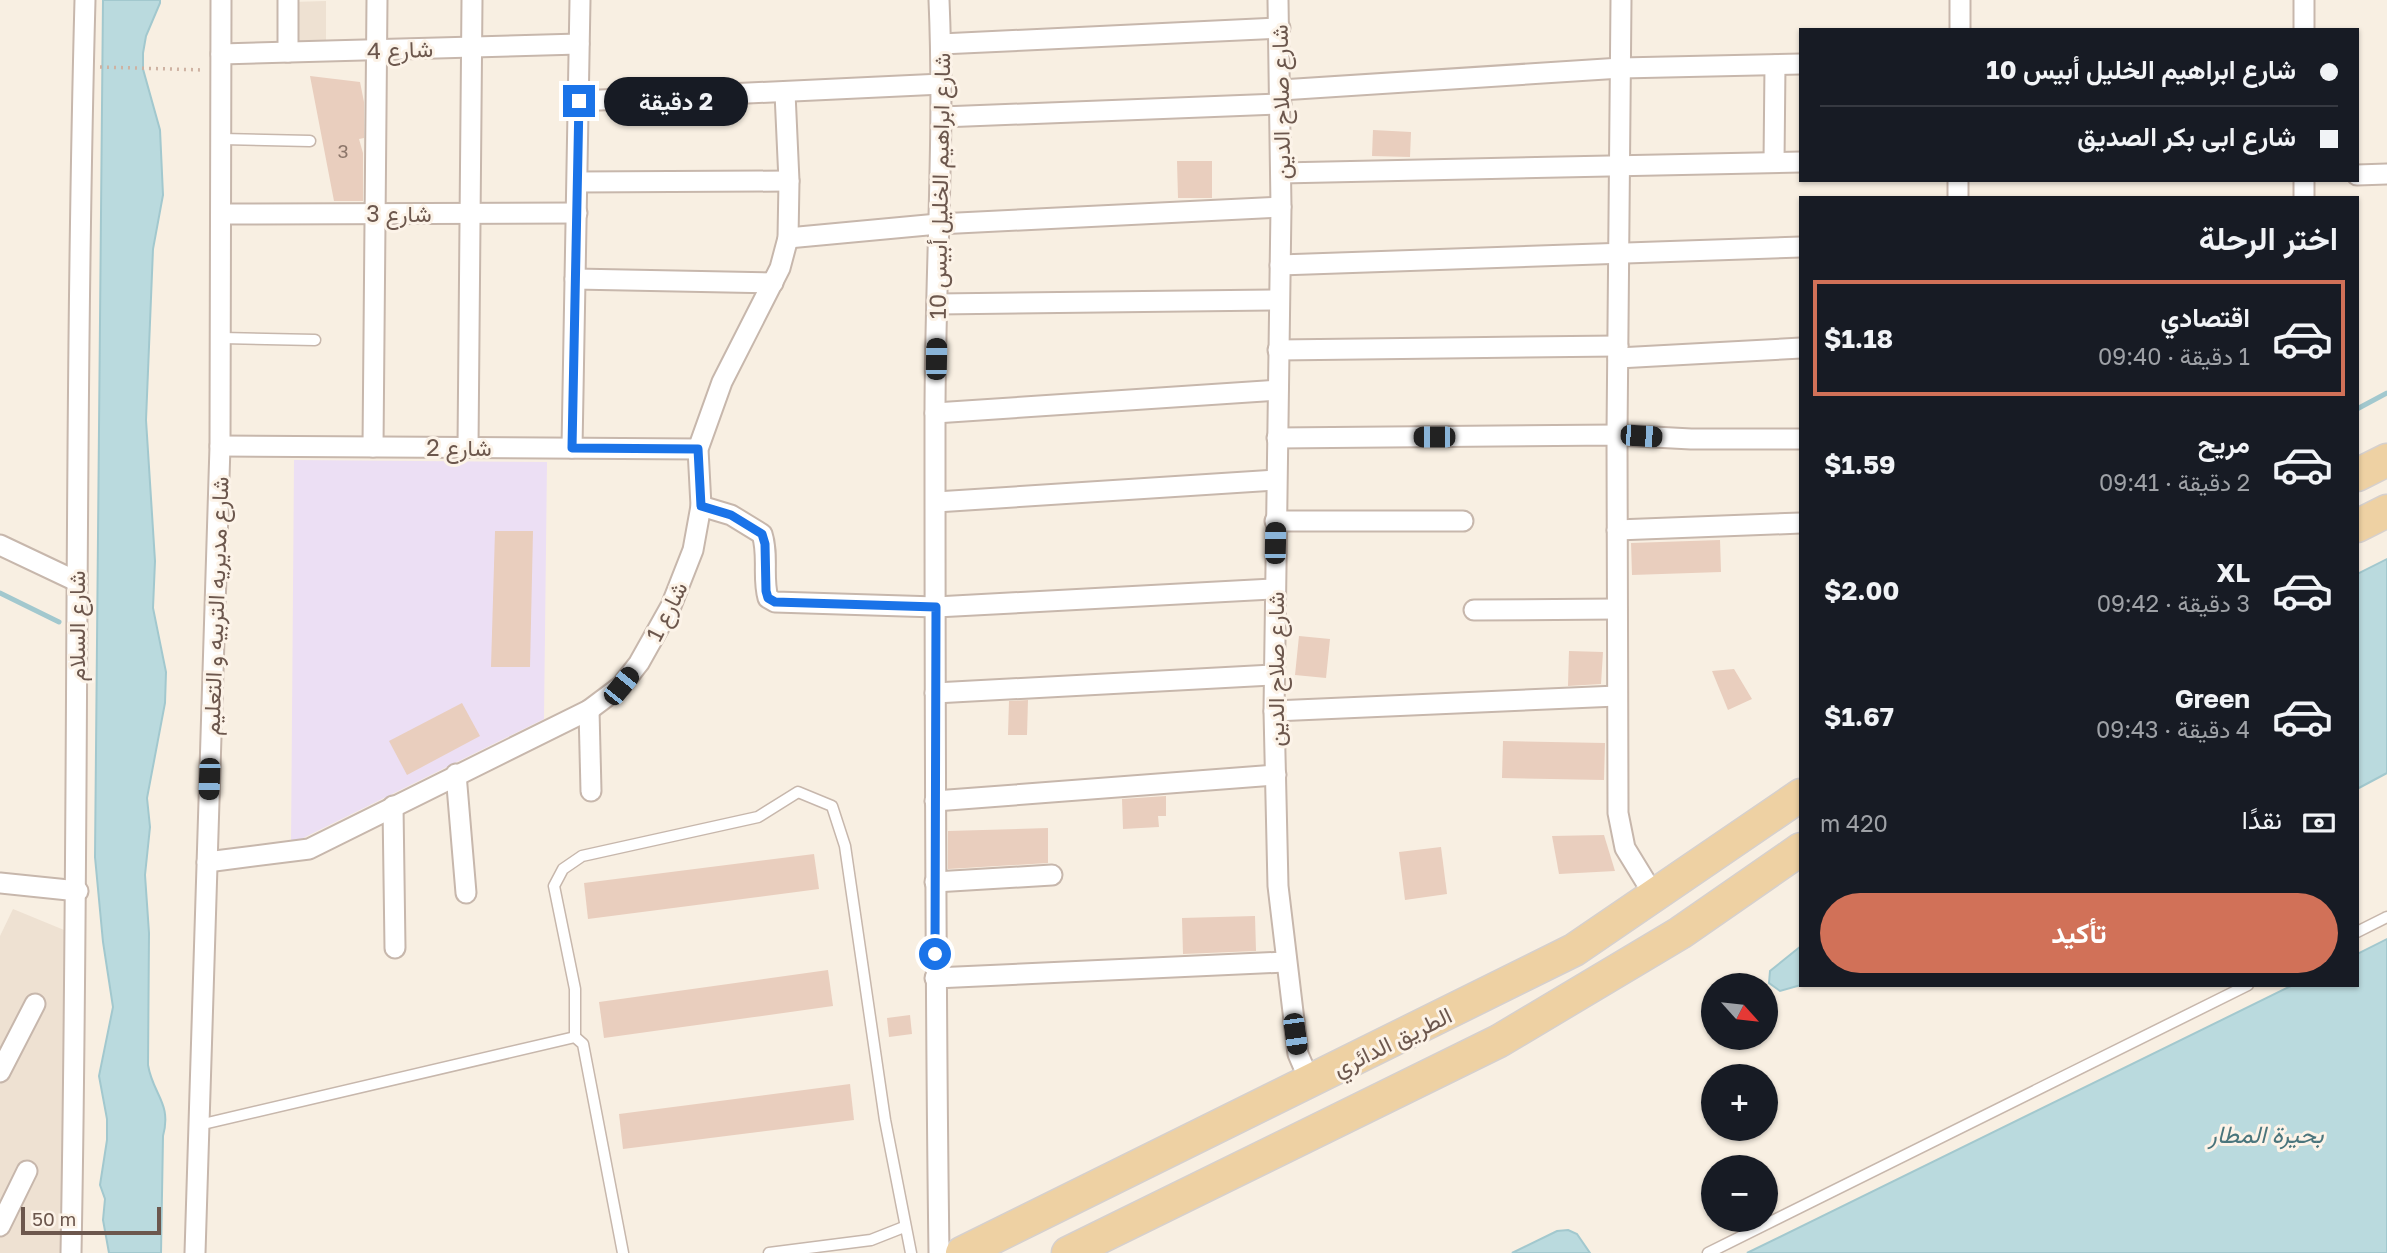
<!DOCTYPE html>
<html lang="ar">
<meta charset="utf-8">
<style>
:root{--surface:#171b24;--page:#242831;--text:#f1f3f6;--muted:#9ea1a6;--line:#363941;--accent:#d17158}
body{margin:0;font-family:"Golos Text",Vazirmatn,sans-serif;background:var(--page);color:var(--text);direction:rtl;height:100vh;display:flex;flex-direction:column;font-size:26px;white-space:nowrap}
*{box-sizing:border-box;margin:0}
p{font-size:23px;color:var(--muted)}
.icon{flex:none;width:38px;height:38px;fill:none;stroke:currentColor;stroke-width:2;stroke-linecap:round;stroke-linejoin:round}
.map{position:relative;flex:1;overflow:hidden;direction:ltr}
.side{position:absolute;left:1799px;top:196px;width:560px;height:791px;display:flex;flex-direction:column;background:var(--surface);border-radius:0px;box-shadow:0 2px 5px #0004;direction:rtl}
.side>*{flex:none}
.banner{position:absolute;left:1799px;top:28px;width:560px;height:154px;border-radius:0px;box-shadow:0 2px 5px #0004;direction:rtl;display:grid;align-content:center;height:154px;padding:0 21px;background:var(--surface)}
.needle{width:46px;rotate:117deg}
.controls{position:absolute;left:1701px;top:973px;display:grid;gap:14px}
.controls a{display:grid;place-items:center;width:77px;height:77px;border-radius:50%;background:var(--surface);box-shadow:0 2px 5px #0004;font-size:35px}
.scale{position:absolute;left:21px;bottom:18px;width:140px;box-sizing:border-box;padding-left:7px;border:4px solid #6c574d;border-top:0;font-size:19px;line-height:24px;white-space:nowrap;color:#6c574d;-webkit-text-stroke:5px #fcf3e8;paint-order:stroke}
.end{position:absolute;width:32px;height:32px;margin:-16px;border:9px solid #1a73e8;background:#fff;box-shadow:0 0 0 4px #fff}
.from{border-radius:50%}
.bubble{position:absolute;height:49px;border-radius:24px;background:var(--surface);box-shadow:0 2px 5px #0004;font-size:23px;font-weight:700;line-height:49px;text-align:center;direction:rtl}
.car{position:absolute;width:21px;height:42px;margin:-21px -10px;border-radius:9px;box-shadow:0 0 5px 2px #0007;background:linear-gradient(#222 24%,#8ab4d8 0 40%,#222 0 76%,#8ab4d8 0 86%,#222 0)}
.banner b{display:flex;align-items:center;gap:24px;height:66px;font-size:26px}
.banner b+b{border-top:2px solid var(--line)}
.banner i{width:18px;height:18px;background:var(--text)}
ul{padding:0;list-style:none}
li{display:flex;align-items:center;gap:21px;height:116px;margin:0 14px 10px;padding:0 7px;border:4px solid transparent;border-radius:0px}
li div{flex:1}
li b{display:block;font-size:26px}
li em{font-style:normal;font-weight:700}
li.current{border-color:var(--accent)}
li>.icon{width:63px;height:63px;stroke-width:1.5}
h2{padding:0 21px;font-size:32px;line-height:84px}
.pay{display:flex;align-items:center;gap:18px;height:77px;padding:0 21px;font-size:26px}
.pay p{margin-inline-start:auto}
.button{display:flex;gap:14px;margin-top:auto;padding:14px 21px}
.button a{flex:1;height:80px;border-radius:42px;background:var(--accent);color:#fff;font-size:28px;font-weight:700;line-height:80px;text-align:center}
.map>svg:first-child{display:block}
.residential{fill:#eee1d2}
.education{fill:#ecdff4}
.water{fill:#badade;stroke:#a2c8ce;stroke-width:2}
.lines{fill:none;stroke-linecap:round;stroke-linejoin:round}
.stream{stroke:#a2c8ce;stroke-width:5}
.building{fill:#e9cebe}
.lane-casing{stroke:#c7b7ac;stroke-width:13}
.street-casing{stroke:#c7b7ac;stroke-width:23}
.primary-casing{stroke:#d6d0cd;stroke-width:35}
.path{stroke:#ceb2a2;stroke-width:3.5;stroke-dasharray:2 5;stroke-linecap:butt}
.lane{stroke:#fff;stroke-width:10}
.street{stroke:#fff;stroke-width:19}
.primary{stroke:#eed1a3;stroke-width:32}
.route{stroke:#1a73e8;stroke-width:9}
.labels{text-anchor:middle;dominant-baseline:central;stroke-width:6;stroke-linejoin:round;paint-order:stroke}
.number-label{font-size:19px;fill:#8b7569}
.street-label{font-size:23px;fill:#6c574d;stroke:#fcf3e8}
.water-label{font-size:24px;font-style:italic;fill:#4a757c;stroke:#fcf3e8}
</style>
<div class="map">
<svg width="2387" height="1253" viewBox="0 0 2387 1253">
<rect width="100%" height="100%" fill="#f8efe2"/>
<!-- residential -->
<g class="residential">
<polygon points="326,1 326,42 293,44 292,2"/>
<polygon points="13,909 86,939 79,1253 0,1253 0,936"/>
</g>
<!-- education -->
<polygon class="education" points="294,460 547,462 544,719 291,844"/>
<!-- water -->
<g class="water">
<path d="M103 0H160V3L146 36 143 53V69L160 130 163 195 153 249 146 420 155 561 153 608 166 672 165 703 147 798 150 827 145 875 149 933 148 1065C153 1095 172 1103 163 1136L161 1253H109L103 1220 105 1199 100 1185 107 1140V1119L99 1076 113 1007 103 942 95 857Z"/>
<polygon points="2387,559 2387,773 2357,789 2357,574"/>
<polygon points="2387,939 2387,1253 1747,1253 2293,985 2357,985 2357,954"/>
<polygon points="1801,946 1801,985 1780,991 1769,983 1770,971"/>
<polygon points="1568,1230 1577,1234 1590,1253 1512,1253 1557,1231"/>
</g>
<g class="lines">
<!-- stream -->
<g class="stream">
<polyline points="2357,409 2387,393"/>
<polyline points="0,593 59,622"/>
</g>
</g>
<!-- building -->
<g class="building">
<polygon points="310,76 360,82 364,102 364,138 359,139 363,153 363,201 334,201"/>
<polygon points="1373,130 1411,132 1410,157 1372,156"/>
<polygon points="1177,161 1212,161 1212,198 1178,198"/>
<polygon points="495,531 533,531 530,667 491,667"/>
<polygon points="1720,540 1721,572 1632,575 1631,543"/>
<polygon points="1299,636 1330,639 1326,678 1295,675"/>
<polygon points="1569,651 1603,652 1601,684 1568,686"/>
<polygon points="1734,669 1752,699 1728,710 1712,671"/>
<polygon points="1028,700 1027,735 1008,735 1009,701"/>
<polygon points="462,703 480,736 407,775 389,741"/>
<polygon points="1503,741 1605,743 1604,780 1502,778"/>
<polygon points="1166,796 1166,816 1158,816 1159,827 1123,829 1122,799"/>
<polygon points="1048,828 1048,863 948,869 948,831"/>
<polygon points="1604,835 1615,871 1559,874 1552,836"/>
<polygon points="1441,847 1447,894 1405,900 1399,852"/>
<polygon points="814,854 819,889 588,919 584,883"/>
<polygon points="1255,916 1256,951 1183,954 1182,918"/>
<polygon points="828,970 833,1006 604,1038 599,1002"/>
<polygon points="910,1015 912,1034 889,1037 887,1018"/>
<polygon points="850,1084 854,1120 623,1149 619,1114"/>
</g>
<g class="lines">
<!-- lane casing -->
<g class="lane-casing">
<g id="lane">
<polyline points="222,139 310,141"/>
<polyline points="222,338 315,340"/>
<polyline points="2357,932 2387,917"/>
<polyline points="575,1037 575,989 554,886 563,869 582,856 758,817 798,792 832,806 845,846 885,1120 911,1253"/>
<polyline points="199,1125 575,1037 583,1044 623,1253"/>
<polyline points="769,1253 871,1240 904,1227"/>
<polyline points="1708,1253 2248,985"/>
</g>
</g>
<!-- street casing -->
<g class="street-casing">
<g id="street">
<path d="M939 0C945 138 935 277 935 415 935 695 935 974 939 1253"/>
<polyline points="1278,0 1281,207 1274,711 1278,886 1298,1054 1310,1082"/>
<polyline points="1621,0 1617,435 1618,813 1625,848 1655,897"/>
<polyline points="2304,0 2304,30"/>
<polyline points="1960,30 1960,0"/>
<polyline points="941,44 1280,28"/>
<polyline points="288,52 288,0"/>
<polyline points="221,54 579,44"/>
<polyline points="1281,90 1621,68 1801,64"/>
<polyline points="579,101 942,84"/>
<polyline points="942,117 1281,104"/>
<polyline points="1774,162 1775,65"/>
<polyline points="1281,173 1801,162"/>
<polyline points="2357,175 2387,174"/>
<polyline points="2304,180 2304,198"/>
<polyline points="578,182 789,181"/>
<polyline points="1958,198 1958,180"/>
<polyline points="222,214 577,213"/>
<polyline points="788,238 938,224 1281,207"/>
<polyline points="1280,265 1801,247"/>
<polyline points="575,279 773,283"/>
<polyline points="937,304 1279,300"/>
<polyline points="1278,350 1618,346"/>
<polyline points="1618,358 1801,348"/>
<polyline points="935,413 1278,390"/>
<polyline points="1277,438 1617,435 1691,439 1801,439"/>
<polyline points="220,446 698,449"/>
<polyline points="373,447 377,0"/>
<polyline points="468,447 472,0"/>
<polyline points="572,448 580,0"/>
<polyline points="936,502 1276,480"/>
<path d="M701 506 731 515 762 534C769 555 762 577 768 598L775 602 936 607 1274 589"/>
<polyline points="1275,521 1463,521"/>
<polyline points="1617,530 1801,523"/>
<polyline points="0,545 76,581"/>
<polyline points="1474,610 1617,609"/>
<polyline points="935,693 1274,675"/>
<polyline points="589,710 591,791"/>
<polyline points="1274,711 1617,696"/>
<polyline points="456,774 466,893"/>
<polyline points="935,801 1276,775"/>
<polyline points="393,806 395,948"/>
<polyline points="207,862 309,849 589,710 621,686 639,663 671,606 693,550 701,506 698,449 722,382 780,268 788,238 789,181 785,93"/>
<polyline points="935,882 1052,875"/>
<polyline points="0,883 78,891"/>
<polyline points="935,978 1285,962"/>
<polyline points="0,1072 35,1004"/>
<polyline points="0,1226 27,1171"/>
<path d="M71 1253C79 835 74 418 85 0"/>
<polyline points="195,1253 220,446 221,0"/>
</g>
</g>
<!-- primary casing -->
<g class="primary-casing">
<g id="primary">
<polyline points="2357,475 2387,460"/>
<polyline points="2357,526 2387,511"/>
<polyline points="962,1253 1574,950 1801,795"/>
<polyline points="1068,1253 1499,1041 1680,933 1801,849"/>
</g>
</g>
<!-- path -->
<polyline class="path" points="100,67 204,70"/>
<!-- lane -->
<use href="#lane" class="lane"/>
<!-- street -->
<use href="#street" class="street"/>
<!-- primary -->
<use href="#primary" class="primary"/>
</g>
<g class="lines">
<!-- route -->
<polyline class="route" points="579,101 572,448 698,449 701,506 731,515 762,534 765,544 766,591 768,598 775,602 936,607 935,954"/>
</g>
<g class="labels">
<!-- number labels -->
<g class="number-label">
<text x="343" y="150">3</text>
</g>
<!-- street labels -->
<g class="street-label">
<text transform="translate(400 49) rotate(-2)">شارع 4</text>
<text transform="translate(1280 102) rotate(-91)">شارع صلاح الدين</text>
<text transform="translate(939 186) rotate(-89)">شارع ابراهيم الخليل أبيس 10</text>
<text x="399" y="213">شارع 3</text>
<text x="459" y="447">شارع 2</text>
<text transform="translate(215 606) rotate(-88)">شارع مديريه التربيه و التعليم</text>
<text transform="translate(666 611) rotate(-63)">شارع 1</text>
<text transform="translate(76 626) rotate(-90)">شارع السلام</text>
<text transform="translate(1275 669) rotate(-90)">شارع صلاح الدين</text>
<text transform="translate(1392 1041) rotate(-26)">الطريق الدائري</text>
</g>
<!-- water labels -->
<g class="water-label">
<text x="2266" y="1133">بحيرة المطار</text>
</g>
</g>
</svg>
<div class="controls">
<a><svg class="needle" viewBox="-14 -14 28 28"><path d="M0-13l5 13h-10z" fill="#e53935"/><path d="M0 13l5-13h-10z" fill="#9ea1a6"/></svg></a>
<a>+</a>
<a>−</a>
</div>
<div class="scale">50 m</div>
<i class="end from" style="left:935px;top:954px"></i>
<i class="end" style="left:579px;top:101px"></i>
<div class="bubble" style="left:604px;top:77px;width:144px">2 دقيقة</div>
<i class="car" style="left:936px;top:359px;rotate:1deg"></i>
<i class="car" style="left:1641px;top:436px;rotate:94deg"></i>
<i class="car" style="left:1434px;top:437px;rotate:270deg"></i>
<i class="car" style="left:1275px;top:543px;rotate:1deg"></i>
<i class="car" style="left:621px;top:686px;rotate:39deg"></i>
<i class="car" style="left:209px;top:779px;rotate:182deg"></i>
<i class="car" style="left:1295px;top:1034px;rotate:172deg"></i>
<div class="banner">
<b><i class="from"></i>شارع ابراهيم الخليل أبيس 10</b>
<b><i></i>شارع ابى بكر الصديق</b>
</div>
<section class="side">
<h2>اختر الرحلة</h2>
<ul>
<li class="current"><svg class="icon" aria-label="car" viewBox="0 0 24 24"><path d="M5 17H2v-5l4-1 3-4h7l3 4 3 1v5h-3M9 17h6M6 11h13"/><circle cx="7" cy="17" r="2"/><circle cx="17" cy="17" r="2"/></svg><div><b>اقتصادي</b><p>1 دقيقة · 09:40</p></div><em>$1.18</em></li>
<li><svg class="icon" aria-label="car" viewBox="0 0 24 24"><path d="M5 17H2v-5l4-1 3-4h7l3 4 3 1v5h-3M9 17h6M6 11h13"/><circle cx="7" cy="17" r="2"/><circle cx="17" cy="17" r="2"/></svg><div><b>مريح</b><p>2 دقيقة · 09:41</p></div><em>$1.59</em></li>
<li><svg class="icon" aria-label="car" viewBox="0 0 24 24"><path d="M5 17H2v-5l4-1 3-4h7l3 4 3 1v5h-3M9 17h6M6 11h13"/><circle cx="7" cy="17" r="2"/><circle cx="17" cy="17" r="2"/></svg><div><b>XL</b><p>3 دقيقة · 09:42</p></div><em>$2.00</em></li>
<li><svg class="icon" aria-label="car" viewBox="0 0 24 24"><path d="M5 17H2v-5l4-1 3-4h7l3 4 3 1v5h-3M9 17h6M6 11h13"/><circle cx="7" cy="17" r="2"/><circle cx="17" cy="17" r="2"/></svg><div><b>Green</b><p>4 دقيقة · 09:43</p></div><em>$1.67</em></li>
</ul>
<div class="pay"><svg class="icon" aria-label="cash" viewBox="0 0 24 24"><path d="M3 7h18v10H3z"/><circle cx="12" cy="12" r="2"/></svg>نقدًا<p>420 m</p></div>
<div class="button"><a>تأكيد</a></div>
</section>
</div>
